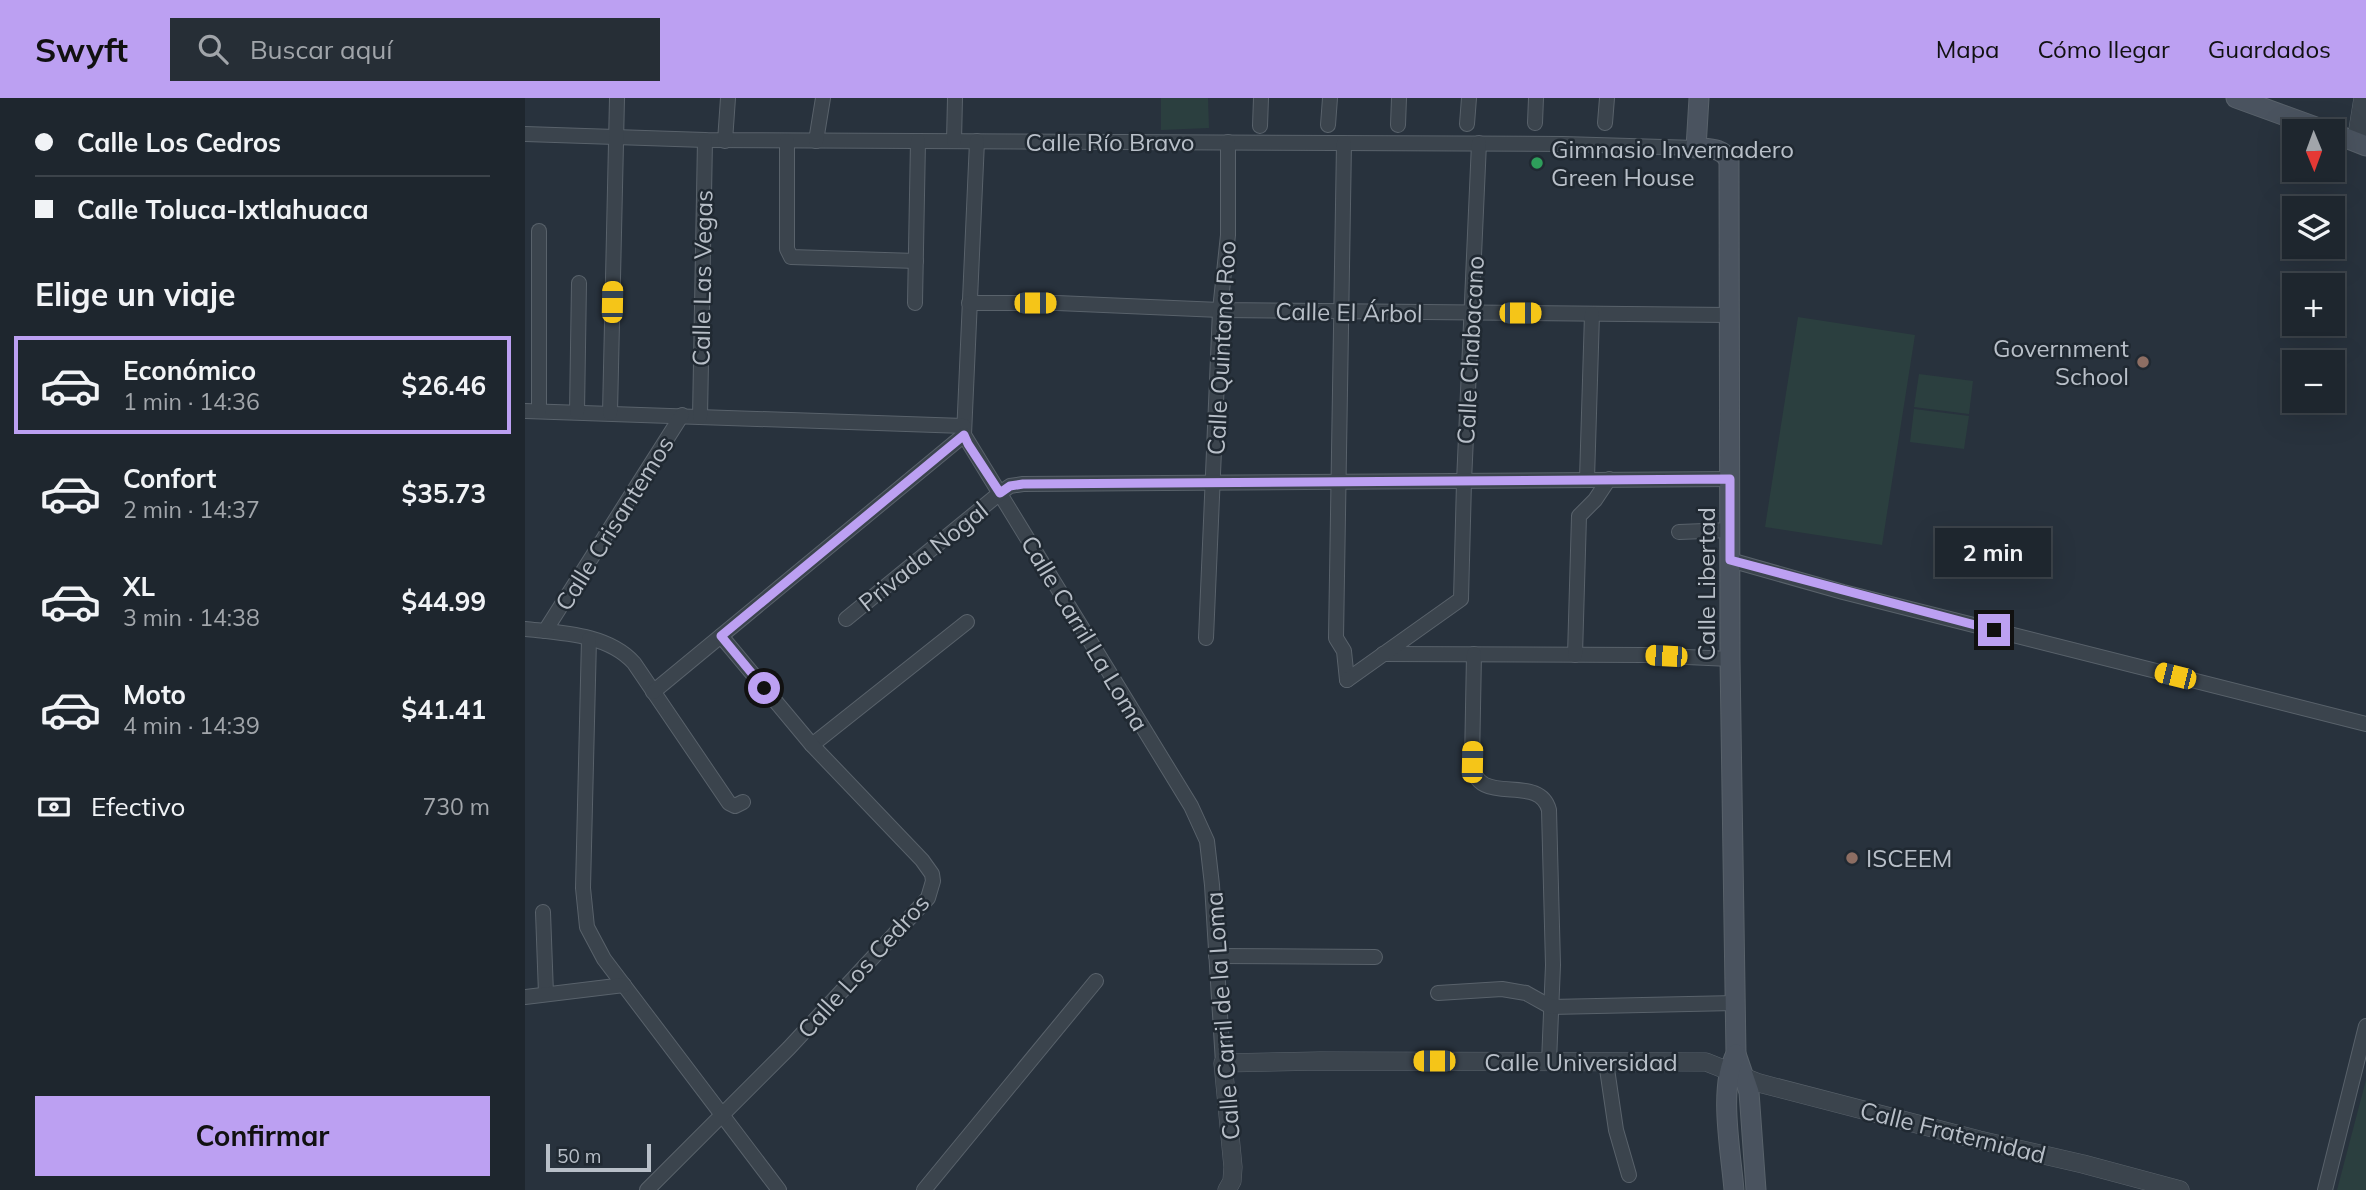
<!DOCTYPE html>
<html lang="es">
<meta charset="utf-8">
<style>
:root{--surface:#1e262e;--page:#262e36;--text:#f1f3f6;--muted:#a1a5aa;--line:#3c434a;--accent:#bca0f2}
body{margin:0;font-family:Mulish,sans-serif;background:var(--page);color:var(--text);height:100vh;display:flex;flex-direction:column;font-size:26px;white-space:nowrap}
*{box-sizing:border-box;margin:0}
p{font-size:23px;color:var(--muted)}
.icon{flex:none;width:38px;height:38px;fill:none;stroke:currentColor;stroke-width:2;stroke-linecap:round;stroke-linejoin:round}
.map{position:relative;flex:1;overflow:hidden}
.side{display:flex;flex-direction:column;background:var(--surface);width:525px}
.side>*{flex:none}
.top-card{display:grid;align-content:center;height:154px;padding:0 35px;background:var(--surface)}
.needle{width:46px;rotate:179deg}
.buttons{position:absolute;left:1757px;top:21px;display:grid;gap:14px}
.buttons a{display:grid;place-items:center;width:63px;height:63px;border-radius:0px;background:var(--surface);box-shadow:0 7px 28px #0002,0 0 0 2px var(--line);font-size:35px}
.scale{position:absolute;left:21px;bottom:18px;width:105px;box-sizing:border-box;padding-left:7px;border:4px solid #b8bfc8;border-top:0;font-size:19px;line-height:24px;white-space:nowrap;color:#b8bfc8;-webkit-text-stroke:5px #202932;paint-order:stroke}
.end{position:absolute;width:32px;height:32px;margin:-16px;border:9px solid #bca0f2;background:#111;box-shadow:0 0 0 4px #111}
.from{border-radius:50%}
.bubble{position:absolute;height:49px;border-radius:0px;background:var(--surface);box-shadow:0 7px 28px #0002,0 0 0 2px var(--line);font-size:23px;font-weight:700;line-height:49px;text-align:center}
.car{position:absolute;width:21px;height:42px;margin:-21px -10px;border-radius:9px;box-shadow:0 0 5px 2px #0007;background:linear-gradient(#f5c518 24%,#345 0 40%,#f5c518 0 76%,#345 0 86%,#f5c518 0)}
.top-card b{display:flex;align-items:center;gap:24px;height:66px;font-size:26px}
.top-card b+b{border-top:2px solid var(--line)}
.top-card i{width:18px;height:18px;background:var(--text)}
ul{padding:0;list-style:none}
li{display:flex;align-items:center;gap:21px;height:98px;margin:0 14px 10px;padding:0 21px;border:4px solid transparent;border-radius:0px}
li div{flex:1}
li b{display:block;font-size:26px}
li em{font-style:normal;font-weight:700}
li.selected{border-color:var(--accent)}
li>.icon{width:63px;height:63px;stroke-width:1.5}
h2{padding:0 35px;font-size:32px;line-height:84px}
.pay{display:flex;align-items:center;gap:18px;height:77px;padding:0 35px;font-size:26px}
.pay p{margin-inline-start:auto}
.button{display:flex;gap:14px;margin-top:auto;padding:14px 35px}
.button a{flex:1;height:80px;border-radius:0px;background:var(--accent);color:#111;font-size:28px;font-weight:700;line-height:80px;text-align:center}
header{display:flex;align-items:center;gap:42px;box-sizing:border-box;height:98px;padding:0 35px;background:var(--accent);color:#111}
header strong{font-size:33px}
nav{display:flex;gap:38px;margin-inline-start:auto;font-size:24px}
.search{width:490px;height:63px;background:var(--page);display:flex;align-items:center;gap:18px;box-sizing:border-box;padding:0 24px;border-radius:0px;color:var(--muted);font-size:26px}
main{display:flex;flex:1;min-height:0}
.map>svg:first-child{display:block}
.green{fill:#2b3f3f}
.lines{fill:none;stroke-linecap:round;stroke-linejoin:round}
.minor-casing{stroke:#59626b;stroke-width:16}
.tertiary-casing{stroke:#59626b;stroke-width:19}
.secondary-casing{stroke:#59626b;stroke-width:21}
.minor{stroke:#3b444d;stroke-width:14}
.tertiary{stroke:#3b444d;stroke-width:18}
.secondary{stroke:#4a535f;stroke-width:19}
.route{stroke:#bca0f2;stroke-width:9}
.leisure-dot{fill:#2e9e5b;stroke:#202932;stroke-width:2.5}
.education-dot{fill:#8d6e63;stroke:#202932;stroke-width:2.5}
.labels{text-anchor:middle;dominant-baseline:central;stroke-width:5;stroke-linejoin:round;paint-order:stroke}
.street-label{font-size:24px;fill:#b8bfc8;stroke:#202932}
.poi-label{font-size:24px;fill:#b8bfc8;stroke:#202932;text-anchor:start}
</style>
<header>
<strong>Swyft</strong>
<div class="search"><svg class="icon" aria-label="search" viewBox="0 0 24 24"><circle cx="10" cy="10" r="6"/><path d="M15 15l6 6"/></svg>Buscar aquí</div>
<nav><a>Mapa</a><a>Cómo llegar</a><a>Guardados</a></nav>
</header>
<main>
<section class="side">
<div class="top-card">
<b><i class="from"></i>Calle Los Cedros</b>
<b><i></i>Calle Toluca-Ixtlahuaca</b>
</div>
<h2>Elige un viaje</h2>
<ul>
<li class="selected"><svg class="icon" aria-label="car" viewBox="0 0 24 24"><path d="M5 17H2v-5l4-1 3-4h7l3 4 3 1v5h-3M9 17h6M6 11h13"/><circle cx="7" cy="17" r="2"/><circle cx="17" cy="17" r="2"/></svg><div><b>Económico</b><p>1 min · 14:36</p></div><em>$26.46</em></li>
<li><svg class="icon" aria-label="car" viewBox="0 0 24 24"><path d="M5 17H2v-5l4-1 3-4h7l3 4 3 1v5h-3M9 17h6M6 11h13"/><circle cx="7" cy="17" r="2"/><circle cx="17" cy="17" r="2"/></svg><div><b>Confort</b><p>2 min · 14:37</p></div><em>$35.73</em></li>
<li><svg class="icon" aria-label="car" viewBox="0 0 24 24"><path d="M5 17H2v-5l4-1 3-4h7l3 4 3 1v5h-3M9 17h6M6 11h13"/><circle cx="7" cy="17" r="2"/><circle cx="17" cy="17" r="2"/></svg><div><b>XL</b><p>3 min · 14:38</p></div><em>$44.99</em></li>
<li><svg class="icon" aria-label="car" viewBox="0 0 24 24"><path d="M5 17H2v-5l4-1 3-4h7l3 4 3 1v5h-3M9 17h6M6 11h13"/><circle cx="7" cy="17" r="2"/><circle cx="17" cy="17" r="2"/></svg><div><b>Moto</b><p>4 min · 14:39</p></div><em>$41.41</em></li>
</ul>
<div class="pay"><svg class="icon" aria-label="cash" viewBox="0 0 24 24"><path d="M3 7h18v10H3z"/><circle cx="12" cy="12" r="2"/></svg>Efectivo<p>730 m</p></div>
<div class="button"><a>Confirmar</a></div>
</section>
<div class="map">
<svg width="1841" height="1092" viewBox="0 0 1841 1092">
<rect width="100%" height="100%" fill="#28323d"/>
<!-- green -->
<g class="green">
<polygon points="636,0 683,0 684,30 636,32"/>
<polygon points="1273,219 1390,237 1357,447 1240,429"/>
<polygon points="1394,276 1448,283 1444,316 1389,309"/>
<polygon points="1389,311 1444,318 1439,351 1385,344"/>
<polygon points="1841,982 1841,1092 1812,1092"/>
</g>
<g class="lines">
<!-- minor casing -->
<g class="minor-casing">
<g id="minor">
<polyline points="1010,25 1011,0"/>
<polyline points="1080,25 1082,0"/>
<polyline points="942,26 944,0"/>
<polyline points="803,27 805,0"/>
<polyline points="873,27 874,0"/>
<polyline points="735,28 736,0"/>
<polyline points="0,36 180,42 1038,46 1171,50"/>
<polyline points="200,43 203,0"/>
<polyline points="262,43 262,151 266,159 391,163"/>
<polyline points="291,43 298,0"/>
<polyline points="429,43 430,0"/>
<polyline points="452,43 439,337 666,708 682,743 687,787 698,965"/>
<polyline points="819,45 811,540 819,553 822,582"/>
<polyline points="390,205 393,43"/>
<polyline points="444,205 532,205 695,212 1205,217"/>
<polyline points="0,313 439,328"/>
<polyline points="14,313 14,133"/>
<polyline points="52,314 54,185"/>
<polyline points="85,315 92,0"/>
<polyline points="175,319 180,42"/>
<polyline points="1062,381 1067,216"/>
<polyline points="1154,434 1205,432"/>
<polyline points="1205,462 1318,494 1841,626"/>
<polyline points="321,521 475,395 485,388 498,386 1205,381"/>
<path d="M0 531C37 535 83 536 109 565L204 705 210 708 218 704"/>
<polyline points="20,533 157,317"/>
<polyline points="681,540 695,212 703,137 703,44"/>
<polyline points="64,541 58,790 62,829 79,861 254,1092"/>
<polyline points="858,556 1119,557 1205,561"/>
<path d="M949 556 947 664C950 712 1014 673 1024 712L1028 867 1024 964"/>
<polyline points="1050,557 1054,418 1070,402 1084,381"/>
<polyline points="822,582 936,501 939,384 954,45"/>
<polyline points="128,594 439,337"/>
<polyline points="287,647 442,524"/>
<polyline points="18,814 21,896"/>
<polyline points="691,858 850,859"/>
<polyline points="913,895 977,891 1001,895 1026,909 1210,905"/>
<polyline points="0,899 99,887"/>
<polyline points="1081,964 1091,1032 1104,1077"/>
<polyline points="122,1092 264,950 403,800 408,783 407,776 397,762 287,647 196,538"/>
<polyline points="399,1092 571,883"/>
<polyline points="1800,1092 1841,928"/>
</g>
</g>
<!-- tertiary casing -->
<g class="tertiary-casing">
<g id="tertiary">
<polyline points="1831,44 1838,0"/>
<polyline points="702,1092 707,1083 708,1069 698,965 795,963 1181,964 1234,985 1454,1042 1558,1066 1655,1092"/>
</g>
</g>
<!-- secondary casing -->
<g class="secondary-casing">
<g id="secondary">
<path d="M1174 0 1171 50C1184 51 1198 49 1204 63L1205 561 1211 956 1224 994 1231 1092"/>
<polyline points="1711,0 1802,33"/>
<polyline points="1808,35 1841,48"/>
<path d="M1209 1092C1206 1054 1193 989 1211 956"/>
</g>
</g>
<!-- minor -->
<use href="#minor" class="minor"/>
<!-- tertiary -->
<use href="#tertiary" class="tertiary"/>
<!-- secondary -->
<use href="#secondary" class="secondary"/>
</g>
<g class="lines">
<!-- route -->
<polyline class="route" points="239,590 196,538 439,337 443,346 475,395 485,388 498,386 1205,381 1205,462 1469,532"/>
</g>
<!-- markers -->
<circle class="leisure-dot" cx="1012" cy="65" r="7"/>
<g class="education-dot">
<circle cx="1618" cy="264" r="7"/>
<circle cx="1327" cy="760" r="7"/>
</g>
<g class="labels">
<!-- street labels -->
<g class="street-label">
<text x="585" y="44">Calle Río Bravo</text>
<text transform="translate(177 180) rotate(-89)">Calle Las Vegas</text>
<text transform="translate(824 214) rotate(1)">Calle El Árbol</text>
<text transform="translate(696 250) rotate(-87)">Calle Quintana Roo</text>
<text transform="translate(945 252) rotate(-87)">Calle Chabacano</text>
<text transform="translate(89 425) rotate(-58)">Calle Crisantemos</text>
<text transform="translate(398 458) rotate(-39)">Privada Nogal</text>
<text transform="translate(1181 486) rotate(-90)">Calle Libertad</text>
<text transform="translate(560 535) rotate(59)">Calle Carril La Loma</text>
<text transform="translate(338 868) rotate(-48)">Calle Los Cedros</text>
<text transform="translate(697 918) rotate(-94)">Calle Carril de la Loma</text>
<text x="1056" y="964">Calle Universidad</text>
<text transform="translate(1428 1034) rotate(14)">Calle Fraternidad</text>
</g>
<!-- poi labels -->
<g class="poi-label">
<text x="1026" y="51">Gimnasio Invernadero<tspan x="1026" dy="28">Green House</tspan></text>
<text x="1604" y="250" text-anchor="end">Government<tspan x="1604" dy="28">School</tspan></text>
<text x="1341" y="760">ISCEEM</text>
</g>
</g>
</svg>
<div class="buttons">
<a><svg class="needle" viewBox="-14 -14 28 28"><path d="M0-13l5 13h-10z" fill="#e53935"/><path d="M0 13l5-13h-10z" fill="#a1a5aa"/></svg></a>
<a><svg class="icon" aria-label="layers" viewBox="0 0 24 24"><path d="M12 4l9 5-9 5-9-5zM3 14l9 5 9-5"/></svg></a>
<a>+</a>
<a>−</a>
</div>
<div class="scale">50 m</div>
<i class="end from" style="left:239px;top:590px"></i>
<i class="end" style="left:1469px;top:532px"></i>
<div class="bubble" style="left:1410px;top:430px;width:116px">2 min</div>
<i class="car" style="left:87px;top:204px;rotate:1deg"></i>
<i class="car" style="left:510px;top:205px;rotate:90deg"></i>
<i class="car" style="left:995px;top:215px;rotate:90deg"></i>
<i class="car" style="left:1141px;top:558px;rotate:273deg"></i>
<i class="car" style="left:1650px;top:578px;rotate:284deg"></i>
<i class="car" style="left:947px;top:664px;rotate:1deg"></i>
<i class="car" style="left:909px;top:963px;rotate:270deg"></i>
</div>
</main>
